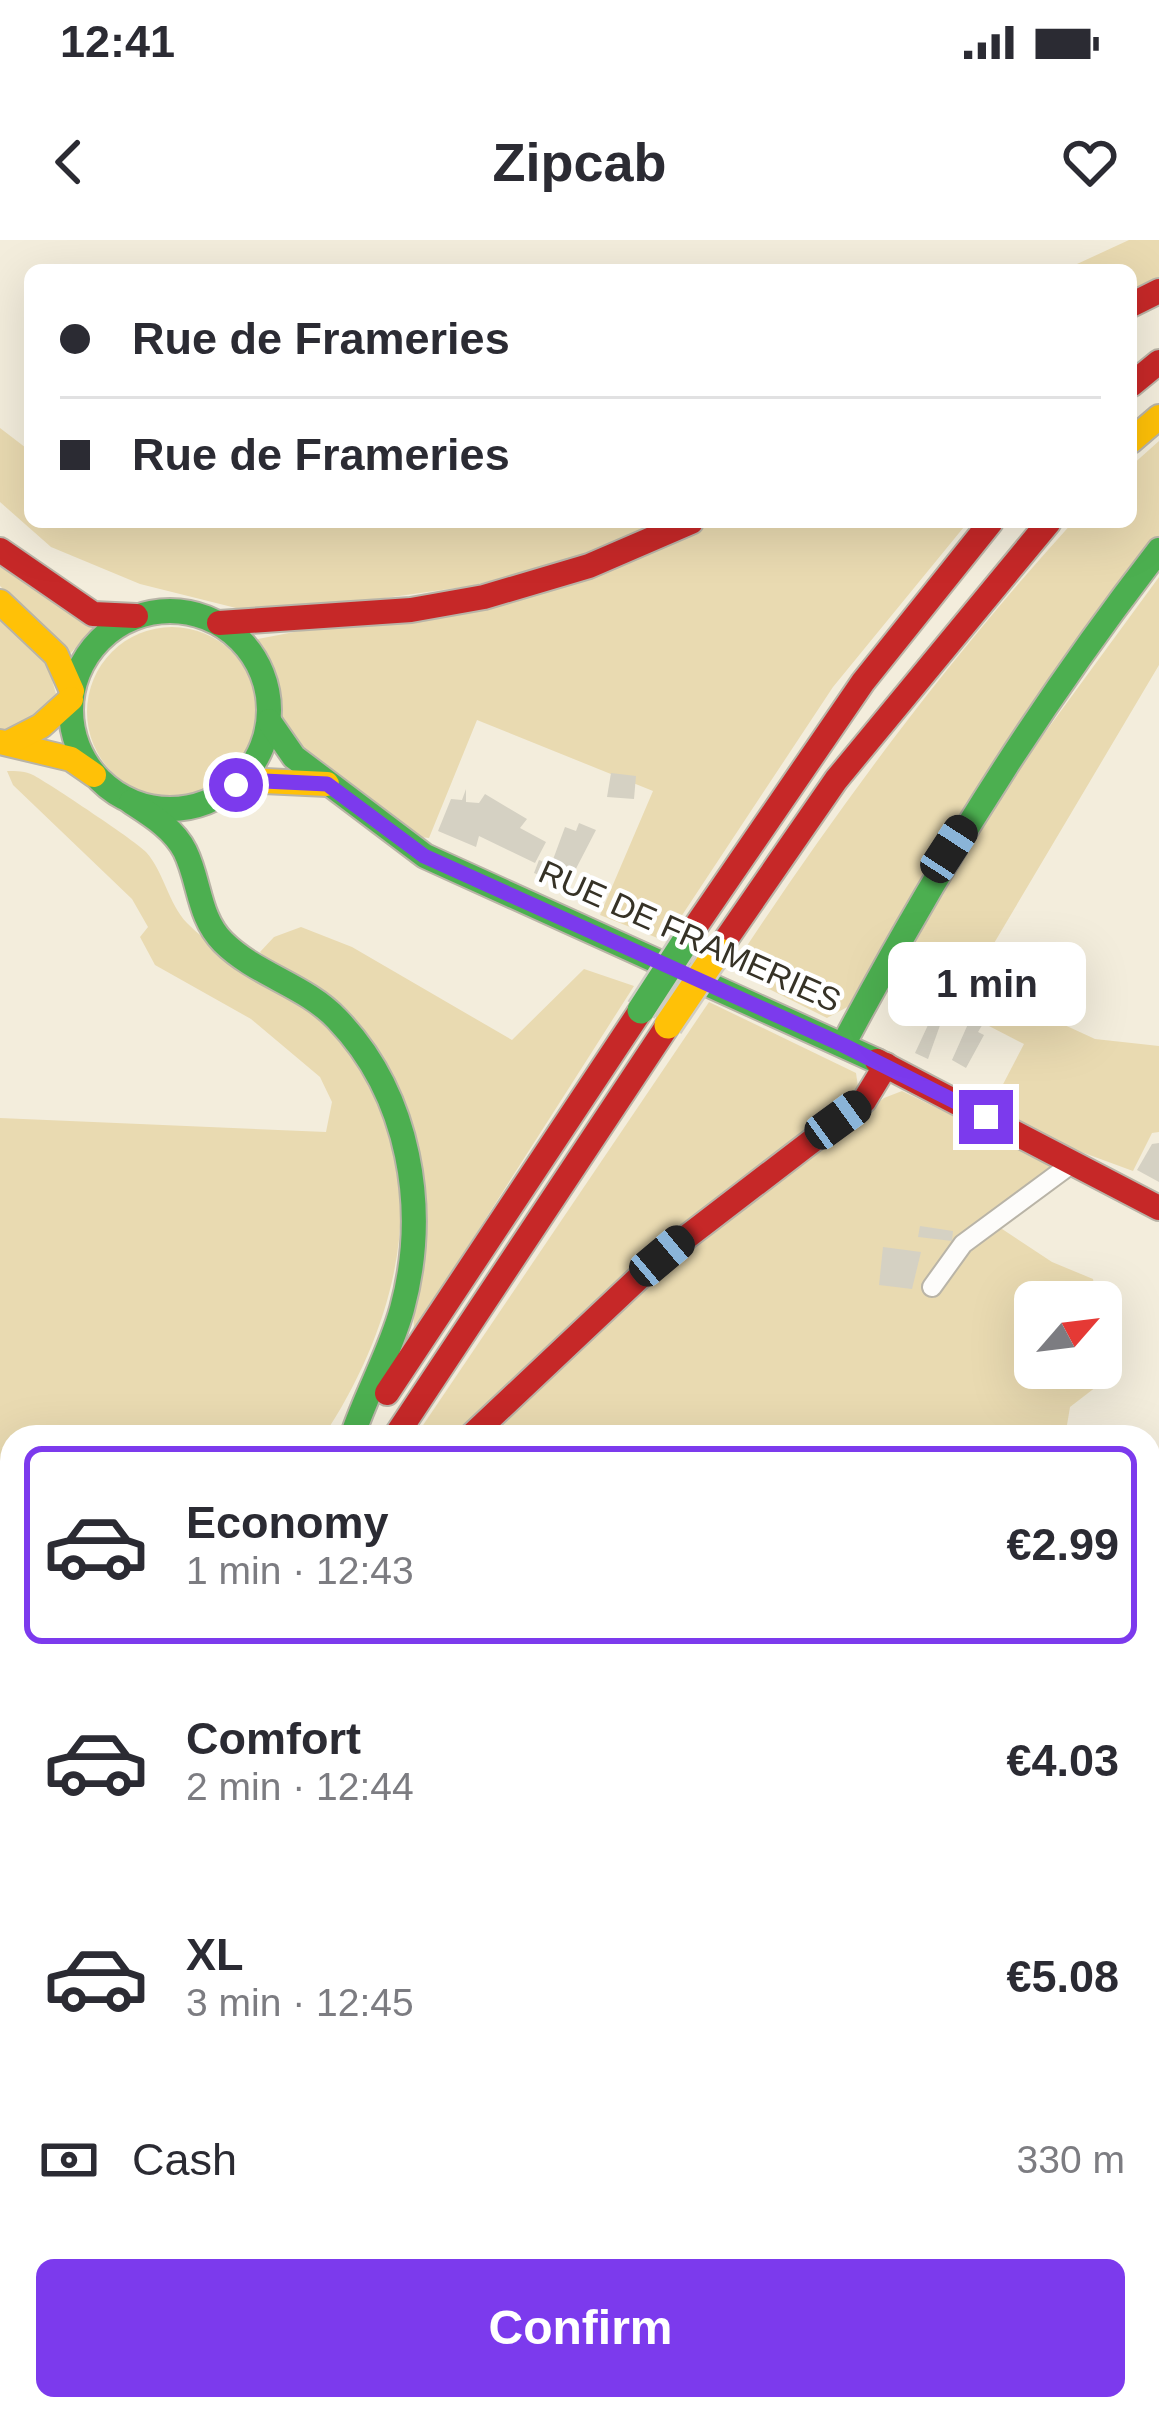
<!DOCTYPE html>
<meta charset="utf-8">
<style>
:root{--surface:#fff;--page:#f7f7f7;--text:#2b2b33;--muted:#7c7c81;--line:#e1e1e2;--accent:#7c3aed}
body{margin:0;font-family:Helvetica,sans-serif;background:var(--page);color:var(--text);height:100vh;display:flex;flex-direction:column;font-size:45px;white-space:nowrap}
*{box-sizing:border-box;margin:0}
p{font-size:39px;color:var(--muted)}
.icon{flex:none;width:66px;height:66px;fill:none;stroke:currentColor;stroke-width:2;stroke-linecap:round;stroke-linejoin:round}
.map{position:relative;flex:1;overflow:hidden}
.details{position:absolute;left:0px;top:1185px;width:1161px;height:996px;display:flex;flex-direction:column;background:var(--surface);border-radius:36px 36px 0 0;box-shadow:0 12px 48px #0002}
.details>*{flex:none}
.guide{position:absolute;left:24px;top:24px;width:1113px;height:264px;border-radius:18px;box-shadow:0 12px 48px #0002;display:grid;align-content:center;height:264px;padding:0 36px;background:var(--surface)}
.needle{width:78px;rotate:62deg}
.buttons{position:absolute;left:1014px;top:1041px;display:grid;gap:24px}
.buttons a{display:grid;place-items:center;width:108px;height:108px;border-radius:18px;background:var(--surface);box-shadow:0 12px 48px #0002;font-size:60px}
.end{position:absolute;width:54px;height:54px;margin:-27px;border:15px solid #7c3aed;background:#fff;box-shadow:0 0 0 6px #fff}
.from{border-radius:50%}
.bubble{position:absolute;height:84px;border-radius:18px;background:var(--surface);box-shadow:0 12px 48px #0002;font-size:39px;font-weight:800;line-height:84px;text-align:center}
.car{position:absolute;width:36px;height:72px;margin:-36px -18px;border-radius:15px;box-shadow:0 0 9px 3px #0007;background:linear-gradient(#222 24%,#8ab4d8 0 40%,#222 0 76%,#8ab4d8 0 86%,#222 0)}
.guide b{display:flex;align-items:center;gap:42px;height:114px;font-size:45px}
.guide b+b{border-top:3px solid var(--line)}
.guide i{width:30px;height:30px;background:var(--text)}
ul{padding:21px 0 0;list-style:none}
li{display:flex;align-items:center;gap:36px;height:198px;margin:0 24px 18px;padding:0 12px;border:6px solid transparent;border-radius:18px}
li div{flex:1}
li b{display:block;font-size:45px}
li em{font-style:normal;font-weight:800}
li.active{border-color:var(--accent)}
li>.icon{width:108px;height:108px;stroke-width:1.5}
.pay{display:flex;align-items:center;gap:30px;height:132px;padding:0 36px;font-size:45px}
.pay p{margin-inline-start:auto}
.primary-button{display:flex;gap:24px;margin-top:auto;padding:24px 36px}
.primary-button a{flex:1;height:138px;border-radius:18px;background:var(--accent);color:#fff;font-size:48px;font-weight:800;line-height:138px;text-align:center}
.status{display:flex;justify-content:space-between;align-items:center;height:84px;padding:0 60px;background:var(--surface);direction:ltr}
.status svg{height:33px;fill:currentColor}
header{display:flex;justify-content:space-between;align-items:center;height:156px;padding:0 36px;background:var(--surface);font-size:54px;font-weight:800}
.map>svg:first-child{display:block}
.green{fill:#e9dab1}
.building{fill:#d5d1c3}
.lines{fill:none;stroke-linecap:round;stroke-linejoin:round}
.street-casing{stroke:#b9b4a7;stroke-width:22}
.fast-casing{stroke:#b9b4a7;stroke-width:28}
.slow-casing{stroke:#b9b4a7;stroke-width:28}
.jam-casing{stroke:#b9b4a7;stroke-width:28}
.street{stroke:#fdfcfa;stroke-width:18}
.fast{stroke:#4caf50;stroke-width:24}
.slow{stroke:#ffc107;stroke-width:24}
.jam{stroke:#c62828;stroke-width:24}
.fast-bridge-casing{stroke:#cfccc3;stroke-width:32;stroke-linecap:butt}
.slow-bridge-casing{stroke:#cfccc3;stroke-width:32;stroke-linecap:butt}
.fast-bridge{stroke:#4caf50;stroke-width:27}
.slow-bridge{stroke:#ffc107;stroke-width:27}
.route{stroke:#7c3aed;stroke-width:15}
.labels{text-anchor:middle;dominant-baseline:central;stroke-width:9;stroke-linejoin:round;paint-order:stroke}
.street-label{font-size:33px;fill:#363226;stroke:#fff}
</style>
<div class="status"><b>12:41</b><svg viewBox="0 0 49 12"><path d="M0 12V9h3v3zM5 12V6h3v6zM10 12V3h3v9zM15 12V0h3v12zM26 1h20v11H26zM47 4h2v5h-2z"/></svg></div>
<header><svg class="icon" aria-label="back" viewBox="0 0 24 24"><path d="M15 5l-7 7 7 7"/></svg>Zipcab<svg class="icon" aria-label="heart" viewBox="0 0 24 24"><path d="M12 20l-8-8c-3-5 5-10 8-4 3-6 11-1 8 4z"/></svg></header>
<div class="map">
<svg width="1159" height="2181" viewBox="0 0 1159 2181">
<rect width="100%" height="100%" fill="#f3eddc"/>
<!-- green -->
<g class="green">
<polygon points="1129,0 1159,0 1159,37 1131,51 1131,30 1064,30"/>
<polygon points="0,188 30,211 30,282 368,287 662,282 585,317 470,346 264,375 140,344 51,307 0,262"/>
<path d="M1159 201V298L851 765 827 778 731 730C835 571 945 423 1073 282H1131V226Z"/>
<polygon points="715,282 968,282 833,447 665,701 600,675 653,551 477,480 429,598 420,597 299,511 279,475 275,443 253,400 610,331"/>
<polygon points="0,327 97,383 70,414 0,346"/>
<polygon points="1159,337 1159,425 971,742 1095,799 1159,806 1159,892 1152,893 1133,931 986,877 1024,804 890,735 1000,554"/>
<path d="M0 377 47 422 56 454C44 476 26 491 0 491Z"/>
<circle cx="172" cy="472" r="85"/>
<path d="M7 531C16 531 26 531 33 535 47 542 140 604 146 612 164 632 168 663 187 683 223 719 267 737 305 768 447 883 412 1063 323 1197H12V1677L0 1695V878L326 892 332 862 320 837 251 779 155 725 140 697 148 687 132 659 13 545Z"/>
<polygon points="301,687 352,707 512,800 584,729 634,746 414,1091 405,876 260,712 274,697"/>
<polygon points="709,762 856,833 858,847 462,1197 415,1197"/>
<polygon points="902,851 1056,926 993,983 1052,1022 1093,1039 1097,1062 1035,1062 1035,1128 1100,1128 1105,1140 1070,1167 1065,1197 488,1197 630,1060 884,858"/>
<polygon points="1149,1993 1159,1995 1159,2181 359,2181 361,2169 1149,2169"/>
</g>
<!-- building -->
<g class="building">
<polygon points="611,533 636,536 634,559 607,557"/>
<polygon points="466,549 466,562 479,563 485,554 527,579 520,588 546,602 535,623 479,596 476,607 438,591 451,559 462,560"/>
<polygon points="579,583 596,590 567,646 534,633 539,620 551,625 565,587 576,591"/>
<polygon points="941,757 949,760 928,819 915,813"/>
<polygon points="972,775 984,782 978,792 984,795 966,828 952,820"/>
<polygon points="1159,903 1159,942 1137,930 1152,904"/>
<polygon points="920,986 953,991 952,1001 918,997"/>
<polygon points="883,1007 921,1012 912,1049 879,1045"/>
</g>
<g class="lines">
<!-- street casing -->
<g class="street-casing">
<polyline id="street" points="932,1047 963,1004 1074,922"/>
</g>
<!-- fast casing -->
<g class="fast-casing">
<g id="fast">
<circle cx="170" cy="470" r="99"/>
<polyline points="269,481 294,517 425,616 877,821"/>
<path d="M131 562C151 575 174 589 185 611 200 641 198 677 223 702 256 735 305 745 337 779 410 855 429 969 402 1069 390 1113 366 1154 352 1197"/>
<path d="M843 805C935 631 1038 466 1159 310"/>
</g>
</g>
<!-- slow casing -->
<g class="slow-casing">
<g id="slow">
<polyline points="1131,201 1159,177"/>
<polyline points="0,362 56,415 72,451"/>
<polyline points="0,502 71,519 94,535"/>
<polyline points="8,503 41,486 71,459"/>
<polyline points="221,556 264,541 327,544"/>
<polyline points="0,1806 12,1787"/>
</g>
</g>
<!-- jam casing -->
<g class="jam-casing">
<g id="jam">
<polyline points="1131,65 1159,51"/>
<polyline points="1131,145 1159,122"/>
<polyline points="0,310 93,374 136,376"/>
<polyline points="219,383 411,370 484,357 589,326 691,282"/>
<polyline points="689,696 863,442 991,282"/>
<polyline points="718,711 836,540 1049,282"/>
<polyline points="877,821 1159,968"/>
<polyline points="387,1153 641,770"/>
<polyline points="395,1197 668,785"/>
<polyline points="470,1197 662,1016 864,861 886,825"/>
<polyline points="0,1748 12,1728"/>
</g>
</g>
<!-- street -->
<use href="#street" class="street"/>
<!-- fast -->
<use href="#fast" class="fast"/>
<!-- slow -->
<use href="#slow" class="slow"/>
<!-- jam -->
<use href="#jam" class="jam"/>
<!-- fast-bridge casing -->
<g class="fast-bridge-casing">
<polyline id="fast-bridge" points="641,770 689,696"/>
</g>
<!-- slow-bridge casing -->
<g class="slow-bridge-casing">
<polyline id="slow-bridge" points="668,785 718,711"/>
</g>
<!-- fast-bridge -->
<use href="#fast-bridge" class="fast-bridge"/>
<!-- slow-bridge -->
<use href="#slow-bridge" class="slow-bridge"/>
</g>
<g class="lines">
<!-- route -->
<polyline class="route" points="236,545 221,556 264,541 327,544 424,616 843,805 986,877"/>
</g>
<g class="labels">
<!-- street labels -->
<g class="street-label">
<text transform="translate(690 696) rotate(24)">RUE DE FRAMERIES</text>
</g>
</g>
</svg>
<div class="buttons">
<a><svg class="needle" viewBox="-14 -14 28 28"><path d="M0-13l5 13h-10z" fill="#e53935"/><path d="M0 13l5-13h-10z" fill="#7c7c81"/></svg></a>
</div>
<i class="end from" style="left:236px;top:545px"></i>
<i class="end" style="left:986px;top:877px"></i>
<div class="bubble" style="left:888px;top:702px;width:198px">1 min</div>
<i class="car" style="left:949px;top:609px;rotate:33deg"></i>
<i class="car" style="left:838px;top:880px;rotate:54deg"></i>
<i class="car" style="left:662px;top:1016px;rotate:50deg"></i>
<div class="guide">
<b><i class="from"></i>Rue de Frameries</b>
<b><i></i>Rue de Frameries</b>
</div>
<section class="details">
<ul>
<li class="active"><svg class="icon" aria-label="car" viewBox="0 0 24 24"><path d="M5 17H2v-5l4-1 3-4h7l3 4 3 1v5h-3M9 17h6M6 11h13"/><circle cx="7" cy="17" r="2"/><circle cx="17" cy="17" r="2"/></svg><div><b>Economy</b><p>1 min · 12:43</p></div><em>€2.99</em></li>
<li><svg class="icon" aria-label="car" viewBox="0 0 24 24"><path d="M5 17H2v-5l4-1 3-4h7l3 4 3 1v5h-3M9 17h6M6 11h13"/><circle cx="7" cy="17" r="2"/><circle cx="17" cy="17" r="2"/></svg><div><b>Comfort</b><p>2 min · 12:44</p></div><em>€4.03</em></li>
<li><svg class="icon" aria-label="car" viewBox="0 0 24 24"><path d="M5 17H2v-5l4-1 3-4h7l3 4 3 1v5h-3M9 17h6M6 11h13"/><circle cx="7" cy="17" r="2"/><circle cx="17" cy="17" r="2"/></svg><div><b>XL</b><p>3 min · 12:45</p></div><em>€5.08</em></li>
</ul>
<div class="pay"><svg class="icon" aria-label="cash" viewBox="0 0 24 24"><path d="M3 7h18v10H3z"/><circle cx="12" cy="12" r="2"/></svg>Cash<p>330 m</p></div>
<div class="primary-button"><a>Confirm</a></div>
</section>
</div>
